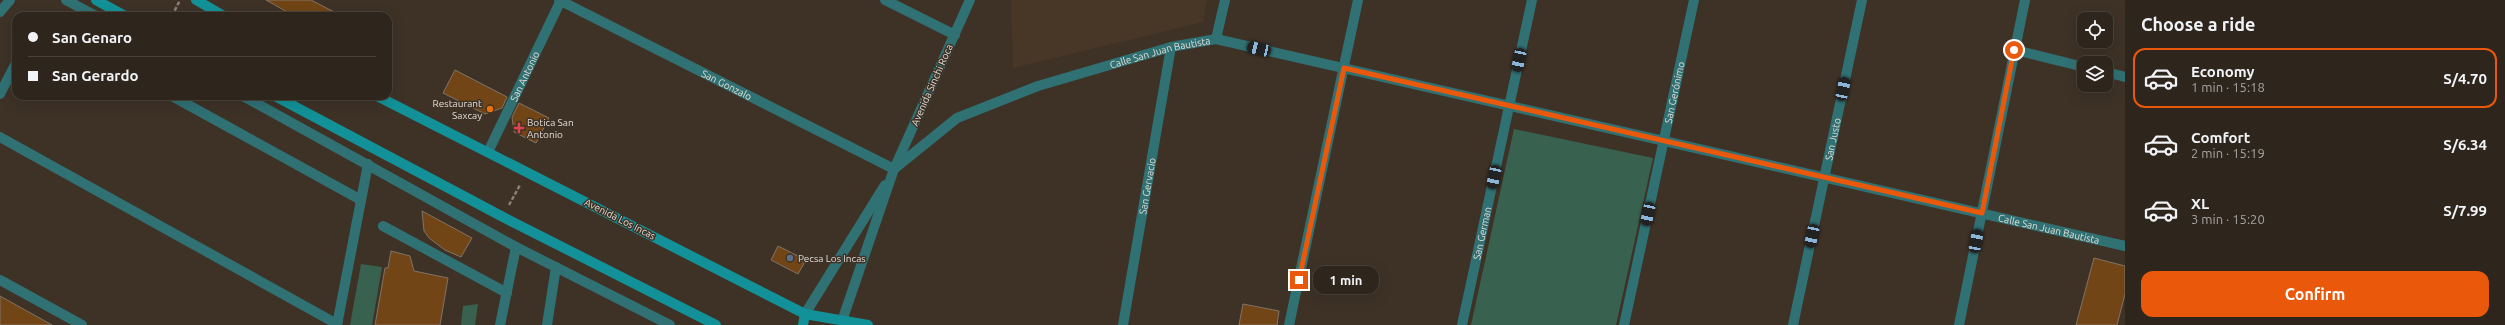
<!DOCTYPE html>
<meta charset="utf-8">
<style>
:root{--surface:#2e261d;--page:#362e26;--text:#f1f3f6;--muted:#a7a5a4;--line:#49433b;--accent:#ea580c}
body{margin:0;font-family:Ubuntu,sans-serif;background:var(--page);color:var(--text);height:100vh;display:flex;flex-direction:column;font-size:15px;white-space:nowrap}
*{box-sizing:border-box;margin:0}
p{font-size:13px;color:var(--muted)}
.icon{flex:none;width:22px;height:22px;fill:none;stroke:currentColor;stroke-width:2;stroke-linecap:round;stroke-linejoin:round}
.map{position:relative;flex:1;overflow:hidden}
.sheet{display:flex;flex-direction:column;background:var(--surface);width:380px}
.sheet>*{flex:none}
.banner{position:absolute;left:12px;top:12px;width:380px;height:88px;border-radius:12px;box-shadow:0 4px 16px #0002,0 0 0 1px var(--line);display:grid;align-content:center;height:88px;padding:0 16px;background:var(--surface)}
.buttons{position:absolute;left:2077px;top:12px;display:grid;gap:8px}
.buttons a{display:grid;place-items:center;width:36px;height:36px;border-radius:8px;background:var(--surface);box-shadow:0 4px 16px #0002,0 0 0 1px var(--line);font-size:20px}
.end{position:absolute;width:18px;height:18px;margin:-9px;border:5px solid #ea580c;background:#fff;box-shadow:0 0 0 2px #fff}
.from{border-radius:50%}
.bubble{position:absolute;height:28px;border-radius:12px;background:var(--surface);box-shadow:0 4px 16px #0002,0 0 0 1px var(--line);font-size:13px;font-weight:700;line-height:28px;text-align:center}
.car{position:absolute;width:12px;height:24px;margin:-12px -6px;border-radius:5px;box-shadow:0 0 3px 1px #0007;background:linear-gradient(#222 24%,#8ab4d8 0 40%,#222 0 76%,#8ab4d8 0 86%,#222 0)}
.banner b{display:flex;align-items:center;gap:14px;height:38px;font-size:15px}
.banner b+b{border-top:1px solid var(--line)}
.banner i{width:10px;height:10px;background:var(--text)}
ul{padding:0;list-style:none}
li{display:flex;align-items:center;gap:12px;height:60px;margin:0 8px 6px;padding:0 8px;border:2px solid transparent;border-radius:12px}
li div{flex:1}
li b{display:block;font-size:15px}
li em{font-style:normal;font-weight:700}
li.on{border-color:var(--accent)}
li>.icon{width:36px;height:36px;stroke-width:1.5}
h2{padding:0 16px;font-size:18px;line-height:48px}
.action{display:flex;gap:8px;margin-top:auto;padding:8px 16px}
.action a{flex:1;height:46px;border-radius:12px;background:var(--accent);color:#fff;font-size:16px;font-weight:700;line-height:46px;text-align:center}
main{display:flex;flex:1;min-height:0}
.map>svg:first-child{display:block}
.built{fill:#483727}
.green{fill:#39614f}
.building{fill:#714515;stroke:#817367}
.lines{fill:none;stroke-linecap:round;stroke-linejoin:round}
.path{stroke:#8b8178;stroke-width:2.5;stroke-dasharray:4 2;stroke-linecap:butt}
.service{stroke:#307174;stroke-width:10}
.minor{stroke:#307174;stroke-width:10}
.tertiary{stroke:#307174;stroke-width:10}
.secondary{stroke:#129298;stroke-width:10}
.route{stroke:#ea580c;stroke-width:5}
.food-dot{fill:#e8710a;stroke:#3e3227;stroke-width:1.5}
.health-dot{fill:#e0444e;stroke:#3e3227;stroke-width:1.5}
.service-dot{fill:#5c6f8a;stroke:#3e3227;stroke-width:1.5}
.labels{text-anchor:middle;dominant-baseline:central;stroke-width:3;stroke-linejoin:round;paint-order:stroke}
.street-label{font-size:10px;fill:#e2dbd4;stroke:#3e3227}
.poi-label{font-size:10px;fill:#e2dbd4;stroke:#3e3227;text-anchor:start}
</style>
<main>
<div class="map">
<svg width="2125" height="325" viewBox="0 0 2125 325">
<rect width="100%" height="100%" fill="#3e3227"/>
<!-- built -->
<polygon class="built" points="1011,0 1207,0 1203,22 1013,68"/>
<!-- green -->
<g class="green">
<polygon points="1514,129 1653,158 1616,325 1471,325"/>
<polygon points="361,264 382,267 372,325 350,325"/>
<polygon points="478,304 475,325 461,325 463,306"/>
</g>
<!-- building -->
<g class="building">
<polygon points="266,0 311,0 342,16 294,16"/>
<polygon points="455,70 507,97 502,108 485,114 443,93"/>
<polygon points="519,103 549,118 536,143 514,132 512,117"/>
<polygon points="422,211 472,238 461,257 445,250 429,238 424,231"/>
<polygon points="778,246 806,260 798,274 771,260"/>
<polygon points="391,251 410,256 414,271 448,278 440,325 375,325 385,268 388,268"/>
<polygon points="2094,258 2125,266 2125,294 2117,325 2076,325"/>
<polygon points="0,296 52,325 0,325"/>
<polygon points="1243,304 1279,311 1277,325 1239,325"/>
</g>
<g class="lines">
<!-- path -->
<g class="path">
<polyline points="172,16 180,0"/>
<polyline points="509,205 520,185"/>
</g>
<!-- service -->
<g class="service">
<polyline points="66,0 96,16"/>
<polyline points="0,12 10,0"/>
<polyline points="0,94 16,63"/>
<polyline points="172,96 361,200"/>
<polyline points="243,96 516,247 670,325"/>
<polyline points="0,137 337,324"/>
<polyline points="383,226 507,293"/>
<polyline points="0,280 82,325"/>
<polyline points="337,325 368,164"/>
<polyline points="500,325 516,247"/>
<polyline points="547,325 556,267"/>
</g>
<!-- minor -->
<g class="minor">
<path id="s1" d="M559 0 894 169 957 118 1038 86 1171 47 1216 39 2125 246"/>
<polyline points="885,0 955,35"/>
<polyline points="1216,39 1225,0"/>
<polyline points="2015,50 2084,67"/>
<polyline points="2106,72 2125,77"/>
<path id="s2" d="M488 152 561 0"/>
<path id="s3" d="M1123 325 1171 47"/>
<polyline points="1289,325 1358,0"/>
<path id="s4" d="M1462 325 1532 0"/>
<path id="s5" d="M1624 325 1694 0"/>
<path id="s6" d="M1793 325 1862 0"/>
<polyline points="1959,325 2025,0"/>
</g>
<!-- tertiary -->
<g class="tertiary">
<polyline points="805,314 885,185"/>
<polyline points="842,321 894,169 970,0"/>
</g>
<!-- secondary -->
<g class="secondary">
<polyline points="96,0 125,16"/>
<polyline points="196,0 224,16"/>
<polyline points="275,96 503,217 716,325"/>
<polyline points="377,96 805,314 868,325"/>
<polyline points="803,325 805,314"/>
</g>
</g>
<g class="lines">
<!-- route -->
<polyline class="route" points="1299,280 1344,68 1982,213 2014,50"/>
</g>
<!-- markers -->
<circle class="food-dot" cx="490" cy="109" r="4"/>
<path class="health-dot" d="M517 122h4v4h4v4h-4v4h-4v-4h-4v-4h4z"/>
<circle class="service-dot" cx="790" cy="258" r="4"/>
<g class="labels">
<!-- street labels -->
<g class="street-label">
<text stroke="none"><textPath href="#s1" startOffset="670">Calle San Juan Bautista</textPath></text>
<text stroke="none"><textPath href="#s2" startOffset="84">San Antonio</textPath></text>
<text stroke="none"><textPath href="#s1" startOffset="188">San Gonzalo</textPath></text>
<text transform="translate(932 85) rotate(-66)">Avenida Sinchi Roca</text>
<text stroke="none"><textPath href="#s5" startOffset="238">San Gerónimo</textPath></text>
<text stroke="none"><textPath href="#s6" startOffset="190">San Justo</textPath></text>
<text stroke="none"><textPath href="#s3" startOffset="141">San Gervacio</textPath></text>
<text transform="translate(620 219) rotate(27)">Avenida Los Incas</text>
<text stroke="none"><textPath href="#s1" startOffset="1582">Calle San Juan Bautista</textPath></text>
<text stroke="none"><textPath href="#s4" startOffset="94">San German</textPath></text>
</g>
<!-- poi labels -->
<g class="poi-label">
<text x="482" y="103" text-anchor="end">Restaurant<tspan x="482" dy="12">Saxcay</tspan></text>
<text x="527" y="122">Botica San<tspan x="527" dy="12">Antonio</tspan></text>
<text x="798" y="258">Pecsa Los Incas</text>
</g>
</g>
</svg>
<div class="buttons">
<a><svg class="icon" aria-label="locate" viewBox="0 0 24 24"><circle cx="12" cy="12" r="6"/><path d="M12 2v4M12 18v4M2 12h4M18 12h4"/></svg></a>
<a><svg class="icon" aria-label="layers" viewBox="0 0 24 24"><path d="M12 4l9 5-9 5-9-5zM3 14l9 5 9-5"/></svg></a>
</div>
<i class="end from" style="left:2014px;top:50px"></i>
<i class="end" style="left:1299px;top:280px"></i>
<div class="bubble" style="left:1313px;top:266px;width:66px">1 min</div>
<i class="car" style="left:1259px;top:49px;rotate:283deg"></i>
<i class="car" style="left:1519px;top:60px;rotate:192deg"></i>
<i class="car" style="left:1843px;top:89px;rotate:12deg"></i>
<i class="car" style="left:1494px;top:177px;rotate:192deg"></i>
<i class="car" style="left:1648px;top:214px;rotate:192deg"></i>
<i class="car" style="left:1812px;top:236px;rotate:192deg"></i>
<i class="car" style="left:1976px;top:241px;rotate:11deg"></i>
<div class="banner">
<b><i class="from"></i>San Genaro</b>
<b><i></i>San Gerardo</b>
</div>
</div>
<section class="sheet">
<h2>Choose a ride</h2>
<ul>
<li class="on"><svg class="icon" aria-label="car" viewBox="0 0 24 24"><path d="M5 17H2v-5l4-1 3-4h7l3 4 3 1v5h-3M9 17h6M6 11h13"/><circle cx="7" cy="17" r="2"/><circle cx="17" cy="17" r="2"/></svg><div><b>Economy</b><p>1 min · 15:18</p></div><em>S/4.70</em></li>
<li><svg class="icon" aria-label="car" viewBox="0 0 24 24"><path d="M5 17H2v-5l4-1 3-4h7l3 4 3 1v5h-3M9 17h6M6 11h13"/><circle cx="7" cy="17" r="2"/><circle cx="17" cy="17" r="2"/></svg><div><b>Comfort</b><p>2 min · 15:19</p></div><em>S/6.34</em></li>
<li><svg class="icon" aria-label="car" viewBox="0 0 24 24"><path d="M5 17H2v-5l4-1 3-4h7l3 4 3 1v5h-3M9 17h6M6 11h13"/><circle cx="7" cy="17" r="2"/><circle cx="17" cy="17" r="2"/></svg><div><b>XL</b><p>3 min · 15:20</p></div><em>S/7.99</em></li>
</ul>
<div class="action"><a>Confirm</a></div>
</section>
</main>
